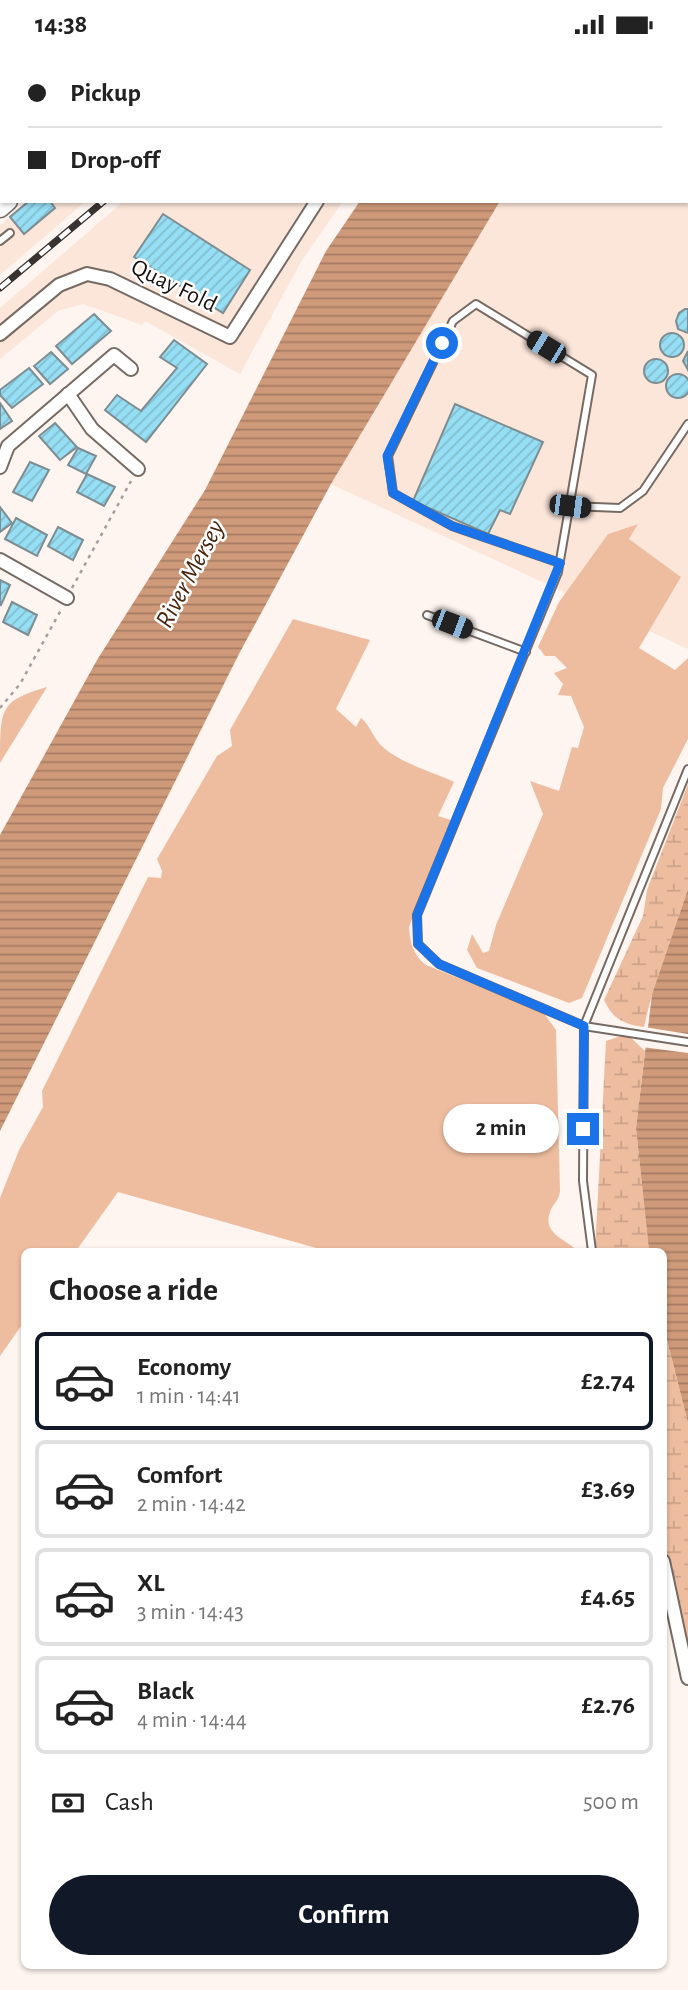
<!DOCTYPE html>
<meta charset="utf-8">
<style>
:root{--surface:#fff;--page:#f2f2f2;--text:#222;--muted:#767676;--line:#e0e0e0;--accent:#111827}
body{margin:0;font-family:"Alegreya Sans",sans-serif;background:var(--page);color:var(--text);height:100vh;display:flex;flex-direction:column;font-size:26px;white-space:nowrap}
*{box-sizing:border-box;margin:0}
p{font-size:23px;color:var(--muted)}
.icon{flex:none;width:38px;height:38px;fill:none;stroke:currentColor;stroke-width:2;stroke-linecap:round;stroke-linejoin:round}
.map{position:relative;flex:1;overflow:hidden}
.panel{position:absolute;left:21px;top:1199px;width:646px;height:721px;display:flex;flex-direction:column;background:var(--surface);border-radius:10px;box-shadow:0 2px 5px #0004}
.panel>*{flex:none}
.guide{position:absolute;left:0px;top:0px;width:690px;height:154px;box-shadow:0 2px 5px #0004;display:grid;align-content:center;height:154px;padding:0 28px;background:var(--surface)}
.end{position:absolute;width:32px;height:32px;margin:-16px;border:9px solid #1a73e8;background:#fff;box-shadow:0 0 0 4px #fff}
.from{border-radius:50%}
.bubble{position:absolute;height:49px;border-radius:24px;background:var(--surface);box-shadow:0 2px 5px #0004;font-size:23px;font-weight:700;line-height:49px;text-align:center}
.car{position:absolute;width:21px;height:42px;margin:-21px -10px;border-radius:9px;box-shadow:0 0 5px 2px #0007;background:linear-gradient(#222 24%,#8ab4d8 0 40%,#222 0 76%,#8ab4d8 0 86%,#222 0)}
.guide b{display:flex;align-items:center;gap:24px;height:66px;font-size:26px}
.guide b+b{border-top:2px solid var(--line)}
.guide i{width:18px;height:18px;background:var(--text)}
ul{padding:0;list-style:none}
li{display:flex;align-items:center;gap:21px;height:98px;margin:0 14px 10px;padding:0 14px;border:4px solid var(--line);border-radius:10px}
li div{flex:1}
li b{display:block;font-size:26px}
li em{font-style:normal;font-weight:700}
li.current{border-color:var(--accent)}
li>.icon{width:63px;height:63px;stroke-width:1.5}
h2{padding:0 28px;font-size:32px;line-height:84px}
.pay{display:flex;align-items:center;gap:18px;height:77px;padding:0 28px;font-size:26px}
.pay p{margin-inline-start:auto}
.cta{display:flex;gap:14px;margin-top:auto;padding:14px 28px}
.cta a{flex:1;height:80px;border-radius:42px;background:var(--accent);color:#fff;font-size:28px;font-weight:700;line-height:80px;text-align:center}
.status{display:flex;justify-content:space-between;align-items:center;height:49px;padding:0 35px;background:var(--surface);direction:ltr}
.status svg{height:19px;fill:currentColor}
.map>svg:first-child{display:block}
.built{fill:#fce6da}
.green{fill:#eebda0}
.wetland{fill:url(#wetland-marsh)}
.water{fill:url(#water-rules)}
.pier{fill:#fef5f1}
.building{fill:url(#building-hatch);stroke:#7e8d91;stroke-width:2}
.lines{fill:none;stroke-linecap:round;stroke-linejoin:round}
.lane-casing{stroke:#766a63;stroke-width:10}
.street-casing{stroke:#766a63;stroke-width:16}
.secondary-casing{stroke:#766a63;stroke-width:21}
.path{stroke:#a49d9a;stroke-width:2.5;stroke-dasharray:3.5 5;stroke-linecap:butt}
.lane{stroke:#fff;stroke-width:6}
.street{stroke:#fff;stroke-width:12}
.secondary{stroke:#fff;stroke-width:18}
.rail-casing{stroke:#383230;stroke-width:7}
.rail{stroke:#fff;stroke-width:4.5;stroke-dasharray:13;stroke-linecap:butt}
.route{stroke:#1a73e8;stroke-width:9}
.labels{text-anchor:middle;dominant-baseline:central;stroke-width:5;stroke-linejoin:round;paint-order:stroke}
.street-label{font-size:24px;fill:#171210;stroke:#fff}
.water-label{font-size:26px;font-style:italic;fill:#4a260f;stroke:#fff}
</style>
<div class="status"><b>14:38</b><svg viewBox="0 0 49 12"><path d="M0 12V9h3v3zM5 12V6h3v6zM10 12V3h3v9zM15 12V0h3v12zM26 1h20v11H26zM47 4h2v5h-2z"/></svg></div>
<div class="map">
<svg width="688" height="1941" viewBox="0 0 688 1941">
<defs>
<pattern id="wetland-marsh" width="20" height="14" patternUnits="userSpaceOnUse" patternTransform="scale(1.75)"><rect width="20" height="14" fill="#eebda0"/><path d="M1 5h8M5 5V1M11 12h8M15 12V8" fill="none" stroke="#cba189"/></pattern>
<pattern id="water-rules" width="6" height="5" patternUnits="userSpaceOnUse" patternTransform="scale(1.75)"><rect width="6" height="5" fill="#cf9a7a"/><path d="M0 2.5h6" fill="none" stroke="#a77c63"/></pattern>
<pattern id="building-hatch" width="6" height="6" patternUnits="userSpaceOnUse" patternTransform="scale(1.75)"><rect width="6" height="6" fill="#96def3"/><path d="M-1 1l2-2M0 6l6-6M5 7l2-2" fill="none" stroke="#81bdcf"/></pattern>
</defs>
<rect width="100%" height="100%" fill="#fef5f1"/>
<!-- built -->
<g class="built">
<polygon points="628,0 688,0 688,600 649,582 681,528 629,490 637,475 608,485 566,544 331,435 500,152 688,152 688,2 626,2"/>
<polygon points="31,152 86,152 0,226 0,176"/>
<polygon points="124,152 343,152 301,213 240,325 145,272 142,276 83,255 58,262 0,310 0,259"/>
</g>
<!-- green -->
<g class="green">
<polygon points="638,475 629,490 681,528 639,599 675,621 688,609 688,690 663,739 661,760 582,949 569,954 477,919 467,901 472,885 483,904 489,902 496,876 543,765 530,732 559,742 572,698 578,699 584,678 571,647 558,646 563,635 554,624 567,619 555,607 545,607 538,598 559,553 608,485"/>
<path d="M293 570 370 591 336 660 356 678 361 669C371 677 373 690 384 699 401 714 433 723 454 733L438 767 451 771 409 878C410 894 413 906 426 916L543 963 556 981 560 1142C559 1152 553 1154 550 1163 542 1185 566 1190 578 1202H327L118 1143 76 1202H24V1273L0 1307V1149L19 1101 43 1058 42 1042 148 828 161 829 162 822 157 810 217 707 232 697 230 681Z"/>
<path d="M47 638 0 714C0 658 0 652 47 638Z"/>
</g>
<!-- wetland -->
<g class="wetland">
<path d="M688 735V840L652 945 644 978C623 975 613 970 604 951L643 867 647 841Z"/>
<polygon points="627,985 645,1002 636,1079 649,1202 595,1202 606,992"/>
<polygon points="663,1275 688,1374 688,1629 663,1512"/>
</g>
<!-- water -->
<g class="water">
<polygon points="472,0 628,0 470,2"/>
<polygon points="360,152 500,152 331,435 240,603 0,1082 0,786 97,611 205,441 326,202"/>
<polygon points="688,840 688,1374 663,1275 663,1202 649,1202 636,1079 652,945"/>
</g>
<!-- pier -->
<polygon class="pier" points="644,978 688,985 688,1004 642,998"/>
<!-- building -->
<g class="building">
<polygon points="0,0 11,2 2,2 2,27"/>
<polygon points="54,0 80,0 81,2 54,2"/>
<polygon points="322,0 433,0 320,2"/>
<polygon points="29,152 50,152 55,159 24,185 10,168"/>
<polygon points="163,165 250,221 223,264 134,208"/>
<polygon points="685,260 688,260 688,284 678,280 676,272 679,264"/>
<polygon points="94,265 111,282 72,315 56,297"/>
<circle cx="672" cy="296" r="12"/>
<polygon points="174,291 207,315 146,393 105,361 117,346 141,362 177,319 160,308"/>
<polygon points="688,302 688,321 683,312"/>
<polygon points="51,303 68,320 50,335 34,317"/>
<circle cx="656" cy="322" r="12"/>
<polygon points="29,319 43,335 12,359 0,346 0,341"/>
<circle cx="678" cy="337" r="12"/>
<polygon points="0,354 12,372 0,380"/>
<polygon points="455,355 543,393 510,465 500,461 488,485 413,452"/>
<polygon points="55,374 77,398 60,411 39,387"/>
<polygon points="78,399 96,407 86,425 68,416"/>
<polygon points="30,413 49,421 32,452 13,443"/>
<polygon points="87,425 115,438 104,457 77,443"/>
<polygon points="0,458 12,474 0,483"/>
<polygon points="16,469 47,486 37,507 5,490"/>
<polygon points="58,478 83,491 73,511 48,497"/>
<polygon points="0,531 10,536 1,556 0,555"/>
<polygon points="12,553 37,566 28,586 3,573"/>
</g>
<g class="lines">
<!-- lane casing -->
<g class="lane-casing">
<g id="lane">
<polyline points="100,0 100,2"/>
<polyline points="0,44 2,43"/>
<polyline points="0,94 2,94"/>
<polyline points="0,192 10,184"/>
<polyline points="570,457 620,459 643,442 688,375"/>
<polyline points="560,514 452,477 393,444 388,407 453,272 476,255 592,326 558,523 417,866 418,895 439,915 584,977 688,993"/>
<polyline points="427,566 526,603"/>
<polyline points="592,1202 583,1132 584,977 688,720"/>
</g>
</g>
<!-- street casing -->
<g class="street-casing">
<g id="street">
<polyline points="37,0 37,2"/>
<polyline points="171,0 171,2"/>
<polyline points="444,2 447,0"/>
<polyline points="0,285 59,236 87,225 110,230 230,288 317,152"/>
<polyline points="68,345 92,380 138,420"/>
<polyline points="0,418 8,397 114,306 131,320"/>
<polyline points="0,511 67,549"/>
<polyline points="663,1512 688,1629"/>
</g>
</g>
<!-- secondary casing -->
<g class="secondary-casing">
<g id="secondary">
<polyline points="205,2 207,0"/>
<polyline points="0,159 8,152"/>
</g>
</g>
<!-- path -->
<g class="path">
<polyline points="72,539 131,432"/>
<polyline points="0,659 20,635 61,561"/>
</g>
<!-- lane -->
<use href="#lane" class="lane"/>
<!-- street -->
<use href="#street" class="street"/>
<!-- secondary -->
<use href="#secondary" class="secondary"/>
<!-- rail casing -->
<g class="rail-casing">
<g id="rail">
<polyline points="286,2 288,0"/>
<polyline points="0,239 104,152"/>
</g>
</g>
<!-- rail -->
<use href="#rail" class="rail"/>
</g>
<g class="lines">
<!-- route -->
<polyline class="route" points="442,294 387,407 393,444 452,477 560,514 417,866 418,895 439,915 584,977 583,1080"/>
</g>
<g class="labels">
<!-- street labels -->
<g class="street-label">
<text transform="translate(174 237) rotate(26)">Quay Fold</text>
</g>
<!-- water labels -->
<g class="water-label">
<text transform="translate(190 525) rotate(-62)">River Mersey</text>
</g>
</g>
</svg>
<i class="end from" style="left:442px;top:294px"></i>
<i class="end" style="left:583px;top:1080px"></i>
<div class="bubble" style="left:443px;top:1055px;width:116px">2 min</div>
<i class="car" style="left:546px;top:298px;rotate:301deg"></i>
<i class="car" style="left:570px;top:457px;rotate:97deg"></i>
<i class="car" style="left:452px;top:575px;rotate:111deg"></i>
<div class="guide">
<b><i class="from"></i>Pickup</b>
<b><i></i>Drop-off</b>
</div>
<section class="panel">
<h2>Choose a ride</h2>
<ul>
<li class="current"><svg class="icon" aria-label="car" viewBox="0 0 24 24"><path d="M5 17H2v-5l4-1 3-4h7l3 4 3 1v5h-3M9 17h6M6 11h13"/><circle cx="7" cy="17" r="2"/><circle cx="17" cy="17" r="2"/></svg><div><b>Economy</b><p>1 min · 14:41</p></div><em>£2.74</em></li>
<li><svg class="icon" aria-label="car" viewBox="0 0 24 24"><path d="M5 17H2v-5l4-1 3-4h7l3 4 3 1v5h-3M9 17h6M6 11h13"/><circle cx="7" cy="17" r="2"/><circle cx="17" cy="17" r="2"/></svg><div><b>Comfort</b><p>2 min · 14:42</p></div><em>£3.69</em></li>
<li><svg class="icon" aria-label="car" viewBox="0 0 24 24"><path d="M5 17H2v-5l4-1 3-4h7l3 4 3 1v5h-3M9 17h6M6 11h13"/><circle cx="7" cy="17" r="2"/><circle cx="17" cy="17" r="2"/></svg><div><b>XL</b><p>3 min · 14:43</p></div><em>£4.65</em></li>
<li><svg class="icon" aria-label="car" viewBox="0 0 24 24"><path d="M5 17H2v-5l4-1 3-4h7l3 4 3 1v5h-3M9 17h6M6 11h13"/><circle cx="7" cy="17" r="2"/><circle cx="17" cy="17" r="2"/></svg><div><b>Black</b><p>4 min · 14:44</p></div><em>£2.76</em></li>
</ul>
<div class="pay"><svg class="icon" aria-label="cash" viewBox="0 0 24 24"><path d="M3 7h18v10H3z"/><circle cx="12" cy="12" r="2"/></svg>Cash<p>500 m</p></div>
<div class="cta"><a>Confirm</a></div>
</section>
</div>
